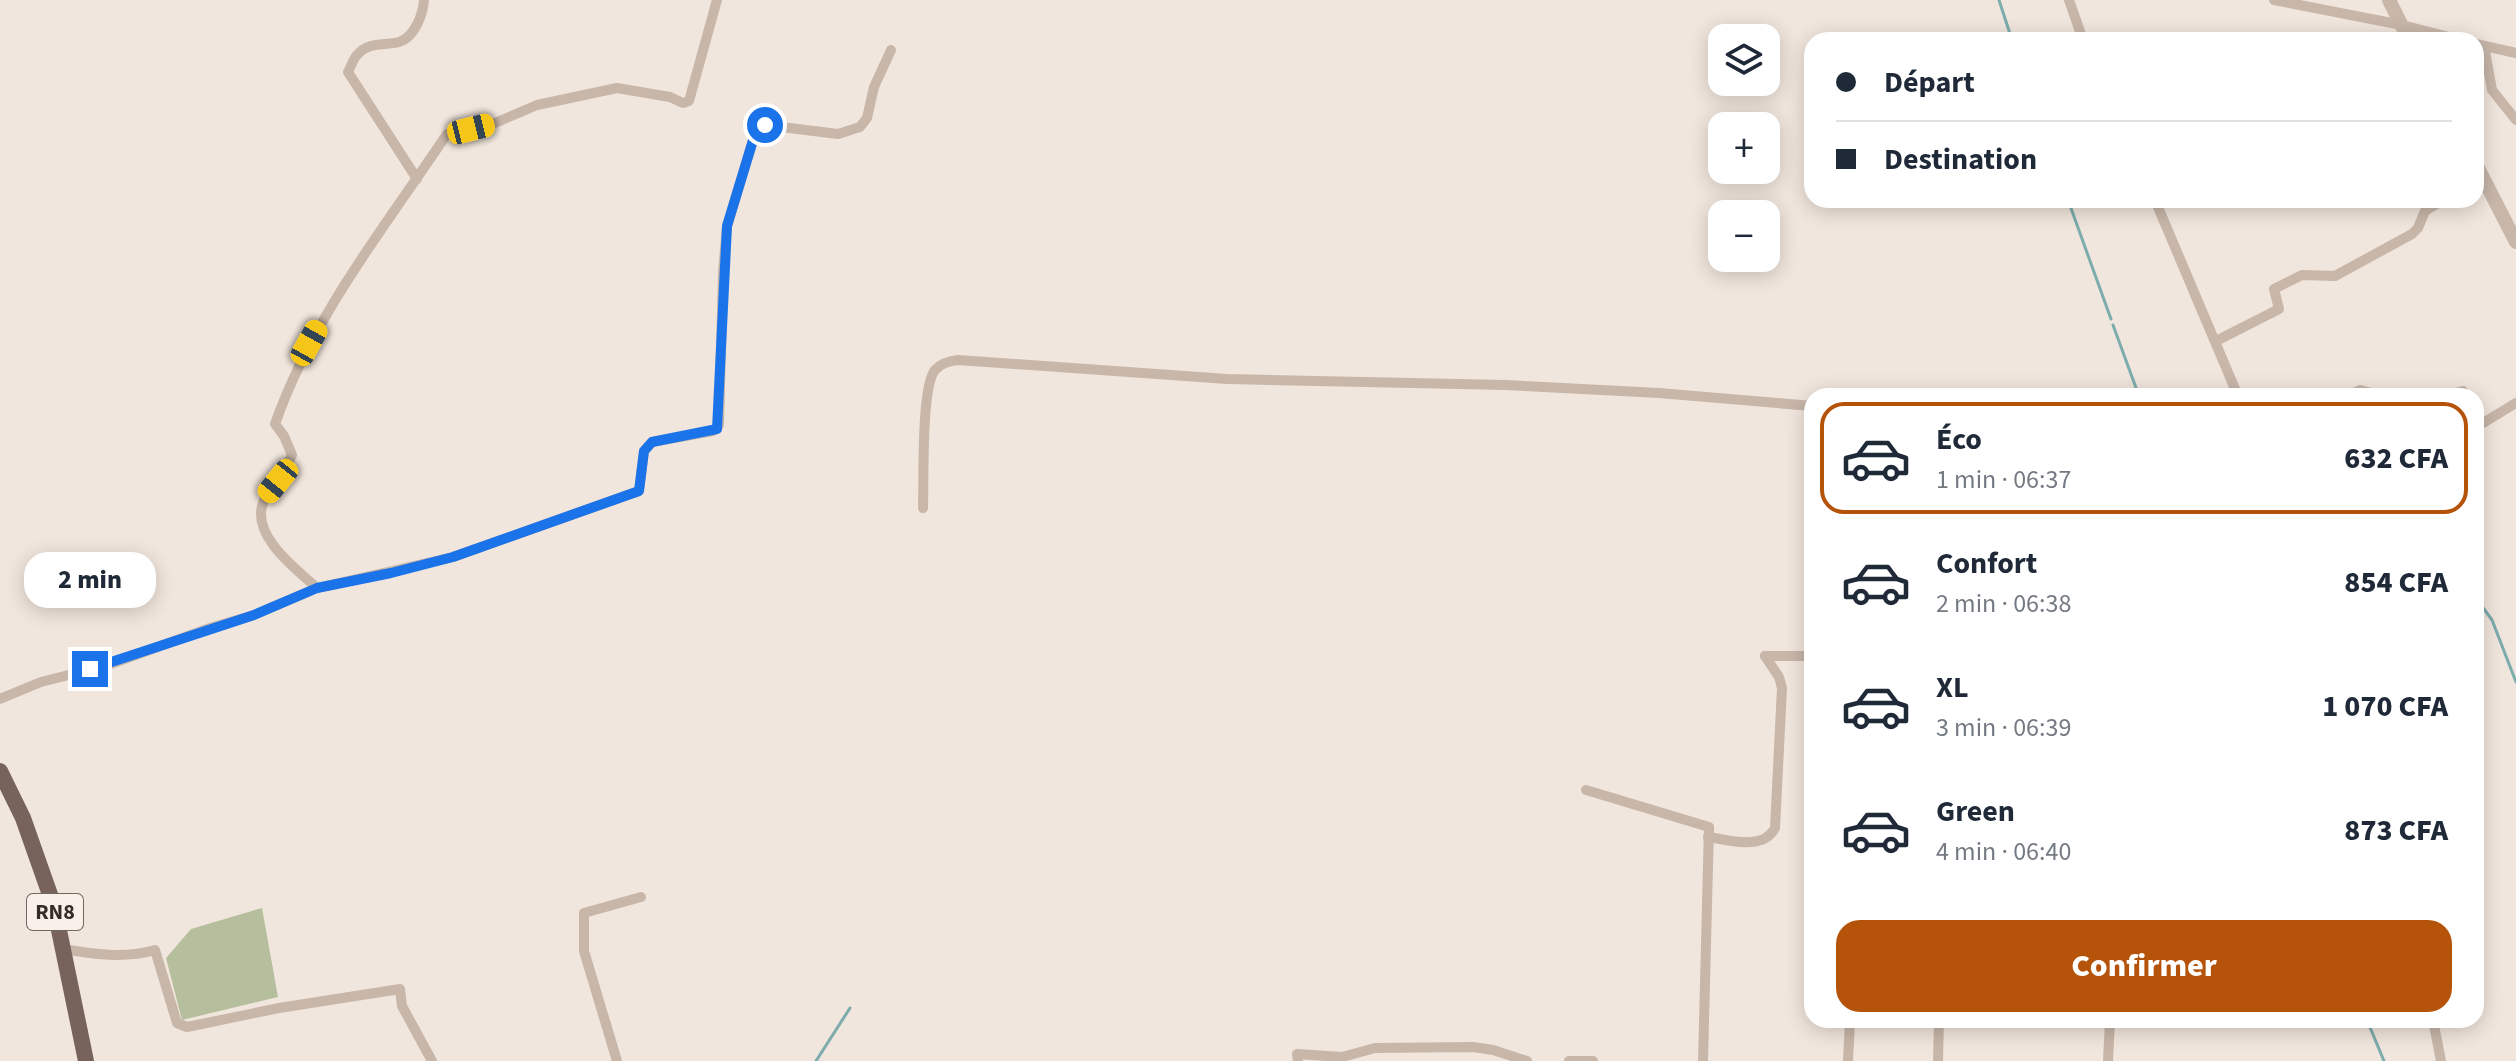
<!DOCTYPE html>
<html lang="fr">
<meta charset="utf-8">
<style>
:root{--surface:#fff;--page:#f6f6f7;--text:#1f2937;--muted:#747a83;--line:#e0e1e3;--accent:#b45309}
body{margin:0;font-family:"Source Sans 3",sans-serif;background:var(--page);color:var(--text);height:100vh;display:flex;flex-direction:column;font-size:30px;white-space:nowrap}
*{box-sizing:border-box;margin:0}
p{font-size:26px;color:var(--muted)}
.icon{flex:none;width:44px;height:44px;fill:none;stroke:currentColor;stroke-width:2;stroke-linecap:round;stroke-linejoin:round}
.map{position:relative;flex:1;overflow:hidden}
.side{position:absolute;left:1804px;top:388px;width:680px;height:640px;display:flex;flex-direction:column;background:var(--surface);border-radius:24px;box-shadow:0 4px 20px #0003}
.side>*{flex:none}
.top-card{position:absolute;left:1804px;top:32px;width:680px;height:176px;border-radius:24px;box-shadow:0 4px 20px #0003;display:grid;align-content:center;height:176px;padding:0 32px;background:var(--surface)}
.fabs{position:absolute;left:1708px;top:24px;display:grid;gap:16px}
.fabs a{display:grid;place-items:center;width:72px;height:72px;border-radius:16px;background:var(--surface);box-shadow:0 4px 20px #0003;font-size:40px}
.end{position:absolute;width:36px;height:36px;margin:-18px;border:10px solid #1a73e8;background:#fff;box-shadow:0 0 0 4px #fff}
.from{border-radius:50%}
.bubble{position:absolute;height:56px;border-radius:24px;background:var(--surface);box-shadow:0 4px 20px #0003;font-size:26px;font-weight:800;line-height:56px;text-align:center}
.car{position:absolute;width:24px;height:48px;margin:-24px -12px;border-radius:10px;box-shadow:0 0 6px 2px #0007;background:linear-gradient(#f5c518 24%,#345 0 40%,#f5c518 0 76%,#345 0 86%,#f5c518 0)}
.top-card b{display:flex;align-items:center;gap:28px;height:76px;font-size:30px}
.top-card b+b{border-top:2px solid var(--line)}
.top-card i{width:20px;height:20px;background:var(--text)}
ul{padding:14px 0 0;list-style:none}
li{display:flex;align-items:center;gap:24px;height:112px;margin:0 16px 12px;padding:0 16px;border:4px solid transparent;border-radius:24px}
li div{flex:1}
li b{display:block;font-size:30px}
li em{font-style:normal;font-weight:800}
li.current{border-color:var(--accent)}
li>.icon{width:72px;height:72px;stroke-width:1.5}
.action{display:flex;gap:16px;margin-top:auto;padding:16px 32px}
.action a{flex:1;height:92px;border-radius:24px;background:var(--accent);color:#fff;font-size:32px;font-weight:800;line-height:92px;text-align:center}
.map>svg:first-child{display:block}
.green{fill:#b6bf9d}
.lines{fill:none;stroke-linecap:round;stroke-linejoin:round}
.stream{stroke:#7dacac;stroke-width:3}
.minor{stroke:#c8b6a9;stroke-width:10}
.tertiary{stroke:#c8b6a9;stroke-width:14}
.primary{stroke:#77635b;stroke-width:16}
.route{stroke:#1a73e8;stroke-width:10}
.labels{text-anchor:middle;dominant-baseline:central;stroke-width:6;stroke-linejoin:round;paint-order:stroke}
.shield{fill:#f9f0e9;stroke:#706763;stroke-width:2}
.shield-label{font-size:22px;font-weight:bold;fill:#362c29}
</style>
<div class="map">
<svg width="2516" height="1061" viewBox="0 0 2516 1061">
<rect width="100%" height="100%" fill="#f1e6dd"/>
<!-- green -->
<polygon class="green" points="262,908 278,997 182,1020 166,958 191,929"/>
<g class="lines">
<!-- stream -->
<g class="stream">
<polyline points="1999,0 2012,40"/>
<polyline points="2068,200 2111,319"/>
<polyline points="2113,325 2139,396"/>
<polyline points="2476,598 2492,620 2516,682"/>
<polyline points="2367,1020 2384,1061"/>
<polyline points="816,1061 850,1008"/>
</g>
<!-- minor -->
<g class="minor">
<polyline points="2069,0 2083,40"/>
<polyline points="2274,0 2402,25 2461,40"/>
<polyline points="2476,44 2516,53"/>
<polyline points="2484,46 2492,90 2516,120"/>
<path d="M417 179 348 72C351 67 353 59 357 55 369 41 384 46 399 42 415 37 423 14 424 0"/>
<polyline points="2155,200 2238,396"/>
<polyline points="2216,341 2279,309 2274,289 2302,275 2335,276 2412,234 2418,228 2425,211 2443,200"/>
<polyline points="2347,396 2360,390 2383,396"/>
<polyline points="2443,396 2463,391 2466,396"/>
<polyline points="2476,412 2483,423 2516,403"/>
<path d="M923 508C924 482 921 387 935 370 941 363 949 361 958 360L1227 379 1505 385 1659 393 1812 406"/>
<path d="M317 588C296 569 251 536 263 503 265 495 272 489 277 482 283 474 287 464 292 455L284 436 275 424C313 316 384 228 447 134L495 123 537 105 617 88 670 97 683 103 689 101 717 0"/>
<polyline points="1765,656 1812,656"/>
<polyline points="0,699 41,682 108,665 210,628 254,615 317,588 453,557 639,491 644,451 652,442 713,431 719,425 723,272 727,226 754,137 765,125 838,134 860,127 867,118 874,87 891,50"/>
<polyline points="1586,790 1709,827 1703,1061"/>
<path d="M1708 837C1730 840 1763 851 1775 828L1782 688 1779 677 1765 656"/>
<path d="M63 949C93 954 125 959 155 950L177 1023 187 1027 279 1008 400 989 402 1006 432 1061"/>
<polyline points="2433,1020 2441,1061"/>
<polyline points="617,1061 584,951 584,913 641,897"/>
<polyline points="1298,1061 1297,1054 1342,1057 1375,1048 1473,1047 1493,1050 1527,1061"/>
<polyline points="1569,1061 1593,1061"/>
<polyline points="1848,1061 1850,1020"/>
<polyline points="1938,1061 1939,1020"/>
<polyline points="2108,1061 2110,1020"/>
</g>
<!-- tertiary -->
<g class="tertiary">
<polyline points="2389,0 2409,40"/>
<polyline points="2476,164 2516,242"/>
</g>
<!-- primary -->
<polyline class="primary" points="0,771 23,818 54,906 86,1061"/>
</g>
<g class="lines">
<!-- route -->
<polyline class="route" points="90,669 254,615 317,588 391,573 453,557 639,491 644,451 652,442 717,429 727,226 754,137 765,125"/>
</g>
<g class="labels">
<!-- shield labels -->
<rect class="shield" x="27" y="894" width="56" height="36" rx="6"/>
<g class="shield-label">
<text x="55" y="912">RN8</text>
</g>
</g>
</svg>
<div class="fabs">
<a><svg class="icon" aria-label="layers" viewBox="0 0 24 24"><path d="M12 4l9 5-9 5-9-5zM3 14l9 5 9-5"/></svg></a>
<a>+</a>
<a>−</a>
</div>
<i class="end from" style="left:765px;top:125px"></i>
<i class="end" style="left:90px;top:669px"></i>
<div class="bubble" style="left:24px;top:552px;width:132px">2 min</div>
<i class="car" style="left:471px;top:129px;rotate:76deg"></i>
<i class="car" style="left:309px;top:343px;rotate:29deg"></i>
<i class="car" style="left:278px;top:481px;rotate:219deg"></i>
<div class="top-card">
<b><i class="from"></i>Départ</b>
<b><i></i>Destination</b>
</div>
<section class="side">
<ul>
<li class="current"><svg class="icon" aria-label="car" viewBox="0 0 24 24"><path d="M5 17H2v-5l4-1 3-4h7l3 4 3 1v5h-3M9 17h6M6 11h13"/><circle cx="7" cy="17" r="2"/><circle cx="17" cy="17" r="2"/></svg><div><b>Éco</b><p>1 min · 06:37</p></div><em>632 CFA</em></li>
<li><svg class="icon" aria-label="car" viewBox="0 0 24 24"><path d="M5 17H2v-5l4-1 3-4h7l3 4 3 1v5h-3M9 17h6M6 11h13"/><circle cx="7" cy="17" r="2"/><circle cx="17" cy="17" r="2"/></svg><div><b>Confort</b><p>2 min · 06:38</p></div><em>854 CFA</em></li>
<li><svg class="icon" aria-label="car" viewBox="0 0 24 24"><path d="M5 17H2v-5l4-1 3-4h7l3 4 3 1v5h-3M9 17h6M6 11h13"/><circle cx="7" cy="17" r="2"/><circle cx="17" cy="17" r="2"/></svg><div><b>XL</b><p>3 min · 06:39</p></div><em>1 070 CFA</em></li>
<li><svg class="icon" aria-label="car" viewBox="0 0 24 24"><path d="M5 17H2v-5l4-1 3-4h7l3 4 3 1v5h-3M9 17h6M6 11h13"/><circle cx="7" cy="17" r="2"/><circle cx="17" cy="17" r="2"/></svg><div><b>Green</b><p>4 min · 06:40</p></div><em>873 CFA</em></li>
</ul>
<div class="action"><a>Confirmer</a></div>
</section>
</div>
